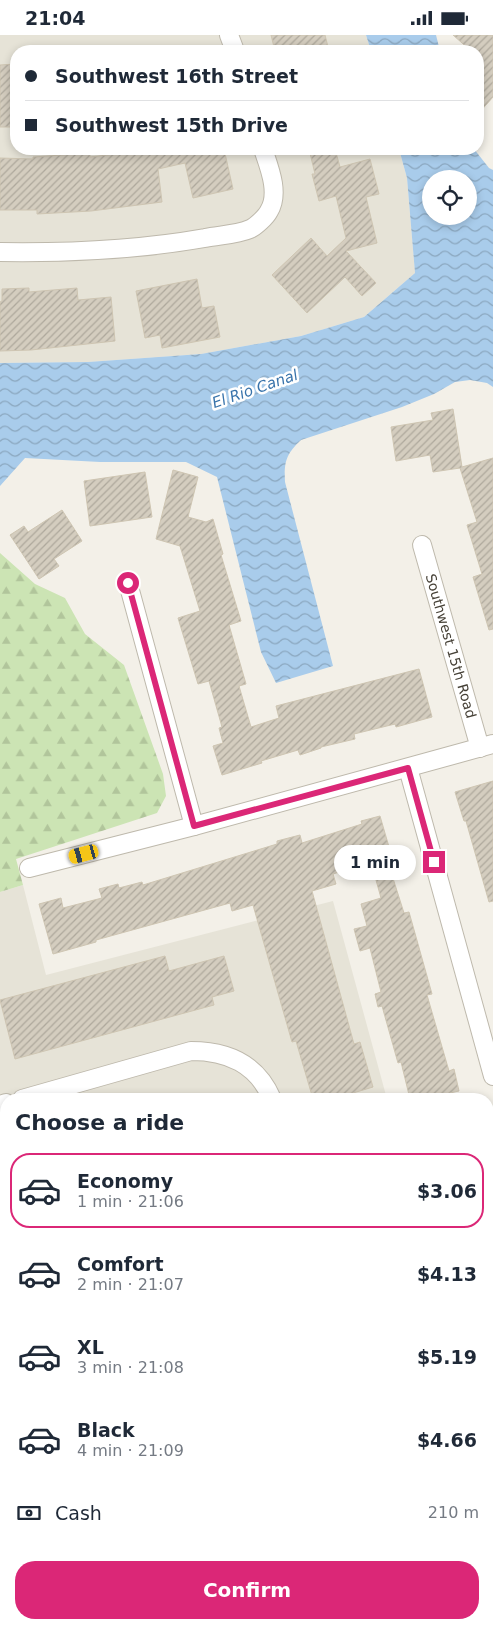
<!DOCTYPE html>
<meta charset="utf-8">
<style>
:root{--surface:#fff;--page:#f2f2f3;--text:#1f2937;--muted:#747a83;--line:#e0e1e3;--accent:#db2777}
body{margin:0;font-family:"DejaVu Sans",sans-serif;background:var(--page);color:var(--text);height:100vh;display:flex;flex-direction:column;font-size:19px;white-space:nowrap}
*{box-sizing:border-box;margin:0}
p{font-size:16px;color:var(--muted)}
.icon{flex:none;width:28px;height:28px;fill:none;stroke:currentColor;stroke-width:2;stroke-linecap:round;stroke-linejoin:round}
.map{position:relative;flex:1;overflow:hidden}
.panel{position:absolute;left:0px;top:1058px;width:494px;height:536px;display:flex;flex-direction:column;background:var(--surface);border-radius:20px 20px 0 0;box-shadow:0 2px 8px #0003}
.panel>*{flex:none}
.hud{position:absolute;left:10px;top:10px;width:474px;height:110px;border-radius:20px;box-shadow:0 2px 8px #0003;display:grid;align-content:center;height:110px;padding:0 15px;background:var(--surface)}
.controls{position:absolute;left:422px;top:135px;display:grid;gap:10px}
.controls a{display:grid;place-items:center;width:55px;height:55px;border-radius:50%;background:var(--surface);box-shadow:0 2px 8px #0003;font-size:25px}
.end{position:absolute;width:22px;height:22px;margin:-11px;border:6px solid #db2777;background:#fff;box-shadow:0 0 0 2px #fff}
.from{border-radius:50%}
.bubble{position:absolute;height:35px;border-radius:18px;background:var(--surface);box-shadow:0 2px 8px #0003;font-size:16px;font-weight:600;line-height:35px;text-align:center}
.car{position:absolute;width:15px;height:30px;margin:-15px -8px;border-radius:6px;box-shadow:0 0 4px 1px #0007;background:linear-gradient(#f5c518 24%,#345 0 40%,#f5c518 0 76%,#345 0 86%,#f5c518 0)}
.hud b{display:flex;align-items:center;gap:18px;height:48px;font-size:19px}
.hud b+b{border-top:1px solid var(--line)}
.hud i{width:12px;height:12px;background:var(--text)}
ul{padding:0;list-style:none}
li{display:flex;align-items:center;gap:15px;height:75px;margin:0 10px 8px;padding:0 5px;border:2px solid transparent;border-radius:20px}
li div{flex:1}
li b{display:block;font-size:19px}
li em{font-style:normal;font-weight:600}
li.current{border-color:var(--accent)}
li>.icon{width:45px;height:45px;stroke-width:1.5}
h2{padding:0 15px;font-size:22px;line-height:60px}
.pay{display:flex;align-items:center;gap:12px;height:55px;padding:0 15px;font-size:19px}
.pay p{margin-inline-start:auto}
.cta{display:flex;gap:10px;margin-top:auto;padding:10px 15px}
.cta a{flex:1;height:58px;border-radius:20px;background:var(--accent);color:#fff;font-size:20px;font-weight:600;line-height:58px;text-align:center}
.status{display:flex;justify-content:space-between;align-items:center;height:35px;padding:0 25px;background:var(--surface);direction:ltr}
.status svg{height:14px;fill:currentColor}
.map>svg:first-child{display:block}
.residential{fill:#e6e3d7}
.grass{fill:#cce4b4}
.forest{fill:url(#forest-firs)}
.water{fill:url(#water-waves);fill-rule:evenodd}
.building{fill:url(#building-hatch);stroke:#cec5b2}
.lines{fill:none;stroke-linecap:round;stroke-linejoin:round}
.street-casing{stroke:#beb9ac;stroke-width:20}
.street{stroke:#fff;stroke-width:18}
.route{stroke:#db2777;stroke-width:6}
.labels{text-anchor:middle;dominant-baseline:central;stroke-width:5;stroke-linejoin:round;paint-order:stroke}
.street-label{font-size:14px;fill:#464137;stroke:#fff}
.water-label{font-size:15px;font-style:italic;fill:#3873ab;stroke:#fff}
</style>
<div class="status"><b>21:04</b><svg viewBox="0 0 49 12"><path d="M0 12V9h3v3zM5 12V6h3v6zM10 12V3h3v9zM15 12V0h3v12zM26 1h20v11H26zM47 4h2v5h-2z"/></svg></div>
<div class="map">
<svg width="493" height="1593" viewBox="0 0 493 1593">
<defs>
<pattern id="forest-firs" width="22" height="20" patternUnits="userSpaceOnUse" patternTransform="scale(1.25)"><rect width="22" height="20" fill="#cce4b4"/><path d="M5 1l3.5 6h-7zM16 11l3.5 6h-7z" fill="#b1c59b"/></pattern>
<pattern id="water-waves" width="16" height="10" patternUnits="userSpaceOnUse" patternTransform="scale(1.25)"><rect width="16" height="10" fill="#a9cceb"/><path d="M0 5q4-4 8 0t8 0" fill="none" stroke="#8ba7bf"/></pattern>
<pattern id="building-hatch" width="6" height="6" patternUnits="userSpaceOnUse" patternTransform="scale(1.25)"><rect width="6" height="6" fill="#d4cdbf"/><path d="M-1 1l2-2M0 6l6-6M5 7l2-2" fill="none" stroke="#aea89c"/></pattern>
</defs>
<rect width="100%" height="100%" fill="#f3f0e8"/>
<!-- residential -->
<g class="residential">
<polygon points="0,0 366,0 371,16 16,16 16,114 399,114 407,143 415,238 364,282 301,301 201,319 88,327 0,328"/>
<polygon points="23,850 46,940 333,866 387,1064 6,1064 6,1536 0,1535 0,857"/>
<polygon points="193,1588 284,1588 284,1593 213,1593"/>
</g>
<!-- grass -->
<polygon class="grass" points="492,1409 493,1414 493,1593 284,1593 284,1588 488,1588 488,1410"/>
<!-- forest -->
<polygon class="forest" points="0,518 35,549 65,563 85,599 124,630 163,739 166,761 157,778 16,824 23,850 0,857"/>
<!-- water -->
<g class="water">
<polygon points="366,0 436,0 440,16 371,16"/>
<path d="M399 114H474L489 133 493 135V352L487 348 470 345 455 347 434 359 402 372 301 405C286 419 284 427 285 447L333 631 276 648 261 617 217 442 186 427H100L25 423 0 451V328L88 327 201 319 301 301 364 282 415 238 407 143ZM431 144H469V181H431Z"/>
</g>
<!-- building -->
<g class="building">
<polygon points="271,0 325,0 329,16 275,16"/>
<polygon points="453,0 493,0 493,62 478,79 478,16 471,16"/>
<polygon points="16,29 16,92 0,92 0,30"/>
<polygon points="158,114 224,114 233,154 193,163 185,128 158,134 162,167 91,176 37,179 37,175 0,175 0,123 33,124 33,122 90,118 90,122"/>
<polygon points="309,114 335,114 340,132 370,124 379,159 366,162 377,208 346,216 376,248 362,261 345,242 307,278 272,240 311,203 327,221 346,203 336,161 319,166 312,139 315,139"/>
<polygon points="197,244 202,273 214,271 220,302 162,313 160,300 145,303 136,256"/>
<polygon points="29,253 29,257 77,253 78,265 111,262 115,306 31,315 0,316 0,267 2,266 2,254"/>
<polygon points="453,374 462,432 493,423 493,594 489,595 473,542 482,539 467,490 477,487 460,433 433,437 430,420 396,426 391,392 433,385 431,378"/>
<polygon points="173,435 198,442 188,482 206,487 213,484 223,519 221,520 241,586 229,590 246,649 239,651 251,692 279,683 276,671 419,634 432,682 396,692 395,689 354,699 355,704 321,712 321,713 300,720 298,715 261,726 262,728 222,740 213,711 223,708 219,693 222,692 209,646 198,649 178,583 200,576 180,511 156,504"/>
<polygon points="145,437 152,482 90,491 84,446"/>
<polygon points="62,475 82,506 54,524 59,531 39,544 10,500 24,491 28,497"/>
<polygon points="493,746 493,866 489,867 466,786 464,786 455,757"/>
<polygon points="380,781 396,836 391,837 404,878 409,877 432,959 427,960 449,1036 454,1034 459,1056 441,1060 442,1064 410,1064 401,1027 398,1028 382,971 378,972 375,959 381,957 370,913 360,916 354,894 367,891 361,869 381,863 371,827 333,839 336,849 312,856 354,1009 360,1007 373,1052 333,1064 313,1064 296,1006 292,1007 253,870 232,876 230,868 96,905 96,907 53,919 39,869 61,863 63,873 102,863 99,854 118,849 119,853 142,847 143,850 277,809 277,806 300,800 302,808 362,789 361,786"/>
<polygon points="165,921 169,936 224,921 234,956 212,962 214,970 15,1024 0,965"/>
</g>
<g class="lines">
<!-- street casing -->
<g class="street-casing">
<g id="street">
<polyline points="229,0 235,16"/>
<path d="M0 217C68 218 137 215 205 203 219 200 236 200 250 194 255 192 266 182 269 176 280 158 269 132 263 114"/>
<polyline points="422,510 480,713"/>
<polyline points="128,548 194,791"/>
<polyline points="408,733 493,1041"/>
<polyline points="29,833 194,791 493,709"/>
<path d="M22 1064 191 1016C228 1016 257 1029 272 1064"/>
<polyline points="0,1070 6,1068"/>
<polyline points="0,1255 6,1255"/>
<polyline points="488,1314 493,1315"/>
<polyline points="0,1451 6,1452"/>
</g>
</g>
<!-- street -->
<use href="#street" class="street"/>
</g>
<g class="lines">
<!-- route -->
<polyline class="route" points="128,548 194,791 408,733 434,827"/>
</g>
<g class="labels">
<!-- street labels -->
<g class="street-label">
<text transform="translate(451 611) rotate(74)">Southwest 15th Road</text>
</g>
<!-- water labels -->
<g class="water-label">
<text transform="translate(255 354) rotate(-19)">El Rio Canal</text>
</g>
</g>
</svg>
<div class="controls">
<a><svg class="icon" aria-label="locate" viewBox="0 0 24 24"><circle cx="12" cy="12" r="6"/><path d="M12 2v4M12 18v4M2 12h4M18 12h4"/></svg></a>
</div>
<i class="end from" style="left:128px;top:548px"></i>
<i class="end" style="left:434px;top:827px"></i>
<div class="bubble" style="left:334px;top:810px;width:82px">1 min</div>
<i class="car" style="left:84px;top:819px;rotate:255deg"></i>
<div class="hud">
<b><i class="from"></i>Southwest 16th Street</b>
<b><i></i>Southwest 15th Drive</b>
</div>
<section class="panel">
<h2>Choose a ride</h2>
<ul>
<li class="current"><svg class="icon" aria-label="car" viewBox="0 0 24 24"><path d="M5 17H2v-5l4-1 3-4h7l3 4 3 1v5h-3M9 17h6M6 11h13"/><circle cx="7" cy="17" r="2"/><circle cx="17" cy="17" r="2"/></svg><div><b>Economy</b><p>1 min · 21:06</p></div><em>$3.06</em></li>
<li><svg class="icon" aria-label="car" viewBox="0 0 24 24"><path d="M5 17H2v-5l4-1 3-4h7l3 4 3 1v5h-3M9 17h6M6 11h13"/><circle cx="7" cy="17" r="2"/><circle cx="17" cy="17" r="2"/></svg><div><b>Comfort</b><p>2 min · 21:07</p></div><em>$4.13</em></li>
<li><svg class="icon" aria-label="car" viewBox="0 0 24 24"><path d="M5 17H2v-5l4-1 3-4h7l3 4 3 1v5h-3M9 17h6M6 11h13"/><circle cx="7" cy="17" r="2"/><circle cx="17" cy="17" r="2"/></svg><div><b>XL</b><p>3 min · 21:08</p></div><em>$5.19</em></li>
<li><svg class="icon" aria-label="car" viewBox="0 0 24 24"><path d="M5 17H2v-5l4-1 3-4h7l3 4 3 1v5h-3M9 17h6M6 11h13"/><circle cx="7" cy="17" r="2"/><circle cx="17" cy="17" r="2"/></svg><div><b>Black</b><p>4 min · 21:09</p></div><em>$4.66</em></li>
</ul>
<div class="pay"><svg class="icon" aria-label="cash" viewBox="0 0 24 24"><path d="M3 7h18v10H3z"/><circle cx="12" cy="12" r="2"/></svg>Cash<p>210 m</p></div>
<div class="cta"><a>Confirm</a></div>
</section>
</div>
